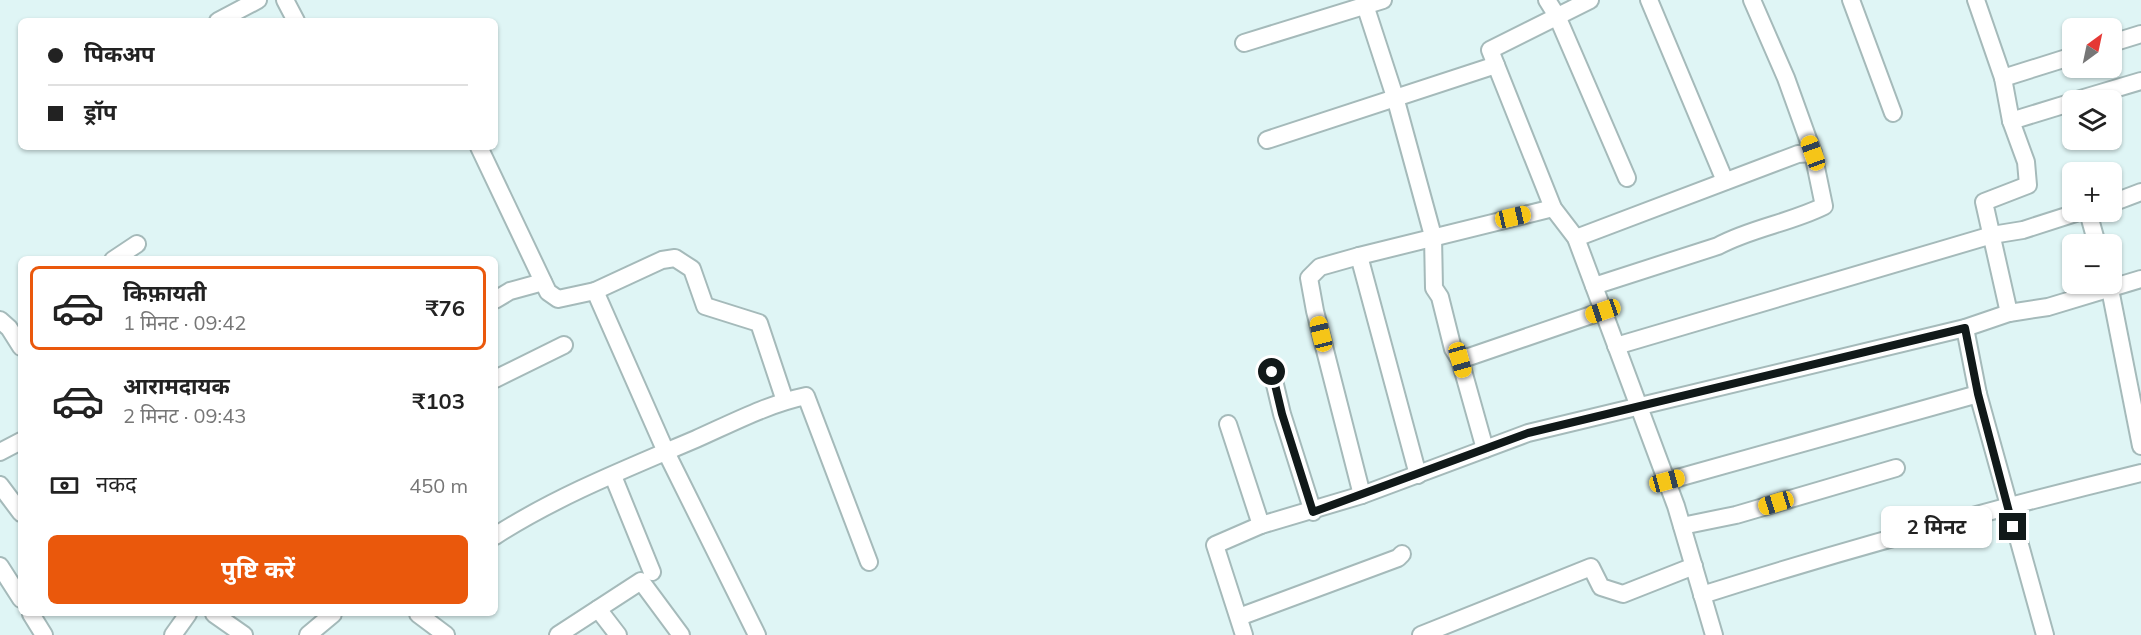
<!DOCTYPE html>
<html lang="hi">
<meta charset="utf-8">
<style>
:root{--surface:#fff;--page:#f6f6f6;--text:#222;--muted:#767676;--line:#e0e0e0;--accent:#ea580c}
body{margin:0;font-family:Mulish,"Noto Sans Devanagari",sans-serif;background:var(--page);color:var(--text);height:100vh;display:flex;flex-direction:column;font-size:22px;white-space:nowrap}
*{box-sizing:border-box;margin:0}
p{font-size:20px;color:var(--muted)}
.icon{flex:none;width:33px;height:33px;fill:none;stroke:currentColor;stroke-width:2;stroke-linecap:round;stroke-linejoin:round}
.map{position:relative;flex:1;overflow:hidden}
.details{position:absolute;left:18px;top:256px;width:480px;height:360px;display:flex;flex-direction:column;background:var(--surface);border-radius:9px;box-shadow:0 2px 4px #0004}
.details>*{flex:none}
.hud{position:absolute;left:18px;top:18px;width:480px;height:132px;border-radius:9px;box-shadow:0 2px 4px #0004;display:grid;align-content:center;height:132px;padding:0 30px;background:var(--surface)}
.needle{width:39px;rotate:33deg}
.tools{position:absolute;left:2062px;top:18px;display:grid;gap:12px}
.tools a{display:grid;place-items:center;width:60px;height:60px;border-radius:9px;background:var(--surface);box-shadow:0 2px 4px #0004;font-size:30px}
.end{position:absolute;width:27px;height:27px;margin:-14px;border:8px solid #111919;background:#fff;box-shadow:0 0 0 3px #fff}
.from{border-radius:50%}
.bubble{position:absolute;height:42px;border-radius:9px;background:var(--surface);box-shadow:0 2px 4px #0004;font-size:20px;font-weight:700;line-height:42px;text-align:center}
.car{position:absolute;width:18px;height:36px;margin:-18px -9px;border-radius:8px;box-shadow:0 0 4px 2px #0007;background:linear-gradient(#f5c518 24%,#345 0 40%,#f5c518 0 76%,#345 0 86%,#f5c518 0)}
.hud b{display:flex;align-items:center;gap:21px;height:57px;font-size:22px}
.hud b+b{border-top:2px solid var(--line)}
.hud i{width:15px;height:15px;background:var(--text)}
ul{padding:10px 0 0;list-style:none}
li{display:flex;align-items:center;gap:18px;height:84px;margin:0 12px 9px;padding:0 18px;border:3px solid transparent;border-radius:9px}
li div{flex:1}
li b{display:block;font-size:22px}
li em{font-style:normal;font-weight:700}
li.on{border-color:var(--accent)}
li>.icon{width:54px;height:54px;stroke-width:1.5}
.pay{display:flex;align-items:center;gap:15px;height:66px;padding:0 30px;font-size:22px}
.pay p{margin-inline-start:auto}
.cta{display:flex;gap:12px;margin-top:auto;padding:12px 30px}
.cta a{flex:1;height:69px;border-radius:9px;background:var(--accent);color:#fff;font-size:24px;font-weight:700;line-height:69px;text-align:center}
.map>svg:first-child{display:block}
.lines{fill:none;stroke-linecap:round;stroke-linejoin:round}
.street-casing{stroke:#a5baba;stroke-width:20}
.street{stroke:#fff;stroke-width:16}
.route{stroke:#111919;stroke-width:8}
</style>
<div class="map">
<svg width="2141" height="635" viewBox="0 0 2141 635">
<rect width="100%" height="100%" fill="#dff5f5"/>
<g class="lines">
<!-- street casing -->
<g class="street-casing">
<g id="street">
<polyline points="285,0 296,21"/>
<polyline points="1547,0 1557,16 1627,178"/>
<polyline points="1590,0 1490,50 1553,208 1576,238 1676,506 1714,635"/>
<polyline points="1649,0 1725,181"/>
<polyline points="1851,0 1893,113"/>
<polyline points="1976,0 2003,78 2011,121 2026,162 2028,185 1984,202 2009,313"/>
<polyline points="1365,5 1395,97 1433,236 1434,288 1440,297 1453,349 1460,360 1485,449"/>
<polyline points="218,21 258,0"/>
<polyline points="1244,43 1383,0"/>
<polyline points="2112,43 2141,34"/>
<polyline points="2003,78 2073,56"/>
<polyline points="2077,100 2141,81"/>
<polyline points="2011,121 2073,102"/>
<polyline points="1267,140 1496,65"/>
<polyline points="479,147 548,292 558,299 595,291 662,260 675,258 692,269 705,306 759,323 785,401"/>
<polyline points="2112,203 2141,192"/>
<polyline points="2088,212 2097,244"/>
<polyline points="1576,238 1798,154 1813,153"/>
<polyline points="1359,256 1418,475"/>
<polyline points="113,260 137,244"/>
<polyline points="2109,284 2141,446"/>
<path d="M1594 286 1718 246C1751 228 1790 223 1824 206L1813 153 1786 78 1752 0"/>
<polyline points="595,291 666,452 757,635"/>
<polyline points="495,300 510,291 543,282"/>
<polyline points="0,320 9,328 21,347"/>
<polyline points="1965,328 1978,394 2045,635"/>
<polyline points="1616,346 1992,235 2023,230 2079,212"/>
<polyline points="1460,360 1603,311"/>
<polyline points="1272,372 1282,414 1313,512"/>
<polyline points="495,379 564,345"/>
<polyline points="1228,424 1261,525"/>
<polyline points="0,452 21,441"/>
<polyline points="613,476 652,572"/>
<polyline points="1667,481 1978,394"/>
<polyline points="0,485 21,513"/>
<polyline points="1362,495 1315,311 1309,278 1320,267 1359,256 1553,208"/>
<polyline points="1682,526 1736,515 1896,468"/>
<path d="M495 536C557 496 628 468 696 439 732 423 768 404 806 396L869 562"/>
<polyline points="0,566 21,599"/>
<path d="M1702 595C1847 549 1993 509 2141 473"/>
<polyline points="598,609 618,635"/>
<polyline points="31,614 44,635"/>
<polyline points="214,614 244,635"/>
<polyline points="418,614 446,635"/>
<polyline points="1239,617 1398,558 1402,554"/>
<polyline points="173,635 188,614"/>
<polyline points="308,635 333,614"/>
<polyline points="558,635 641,581 681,635"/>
<polyline points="1244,635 1215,545 1261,525 1362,495 1528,433 1965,328 2009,313 2048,307 2141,279"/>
<polyline points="1421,635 1591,567 1601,587 1623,594 1694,566"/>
</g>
</g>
<!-- street -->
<use href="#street" class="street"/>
</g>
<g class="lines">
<!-- route -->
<polyline class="route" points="1272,372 1282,414 1313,512 1528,433 1965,328 1978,394 2013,527"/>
</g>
</svg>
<div class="tools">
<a><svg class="needle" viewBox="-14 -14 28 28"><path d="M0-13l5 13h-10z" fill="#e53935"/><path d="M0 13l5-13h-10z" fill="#767676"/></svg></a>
<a><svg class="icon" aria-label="layers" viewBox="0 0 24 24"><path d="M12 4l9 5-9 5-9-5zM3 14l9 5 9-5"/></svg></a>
<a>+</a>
<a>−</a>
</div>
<i class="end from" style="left:1272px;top:372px"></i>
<i class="end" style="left:2013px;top:527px"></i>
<div class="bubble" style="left:1881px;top:506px;width:111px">2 मिनट</div>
<i class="car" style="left:1813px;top:153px;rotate:340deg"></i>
<i class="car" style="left:1513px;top:217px;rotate:77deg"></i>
<i class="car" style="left:1603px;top:311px;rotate:251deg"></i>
<i class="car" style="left:1321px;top:334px;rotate:346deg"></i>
<i class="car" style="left:1460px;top:360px;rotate:164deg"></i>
<i class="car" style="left:1667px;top:481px;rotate:75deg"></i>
<i class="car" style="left:1776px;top:503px;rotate:253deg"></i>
<div class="hud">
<b><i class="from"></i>पिकअप</b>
<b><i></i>ड्रॉप</b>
</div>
<section class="details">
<ul>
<li class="on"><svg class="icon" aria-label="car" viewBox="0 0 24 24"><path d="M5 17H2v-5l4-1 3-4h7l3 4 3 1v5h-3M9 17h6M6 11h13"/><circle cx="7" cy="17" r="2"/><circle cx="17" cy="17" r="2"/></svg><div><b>किफ़ायती</b><p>1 मिनट · 09:42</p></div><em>₹76</em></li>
<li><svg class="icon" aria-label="car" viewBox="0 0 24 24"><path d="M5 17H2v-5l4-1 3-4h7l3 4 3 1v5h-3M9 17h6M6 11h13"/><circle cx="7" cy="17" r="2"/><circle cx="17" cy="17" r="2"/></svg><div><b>आरामदायक</b><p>2 मिनट · 09:43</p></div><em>₹103</em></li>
</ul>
<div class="pay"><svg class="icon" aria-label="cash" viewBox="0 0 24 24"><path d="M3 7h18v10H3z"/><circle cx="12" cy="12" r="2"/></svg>नकद<p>450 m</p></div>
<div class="cta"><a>पुष्टि करें</a></div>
</section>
</div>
